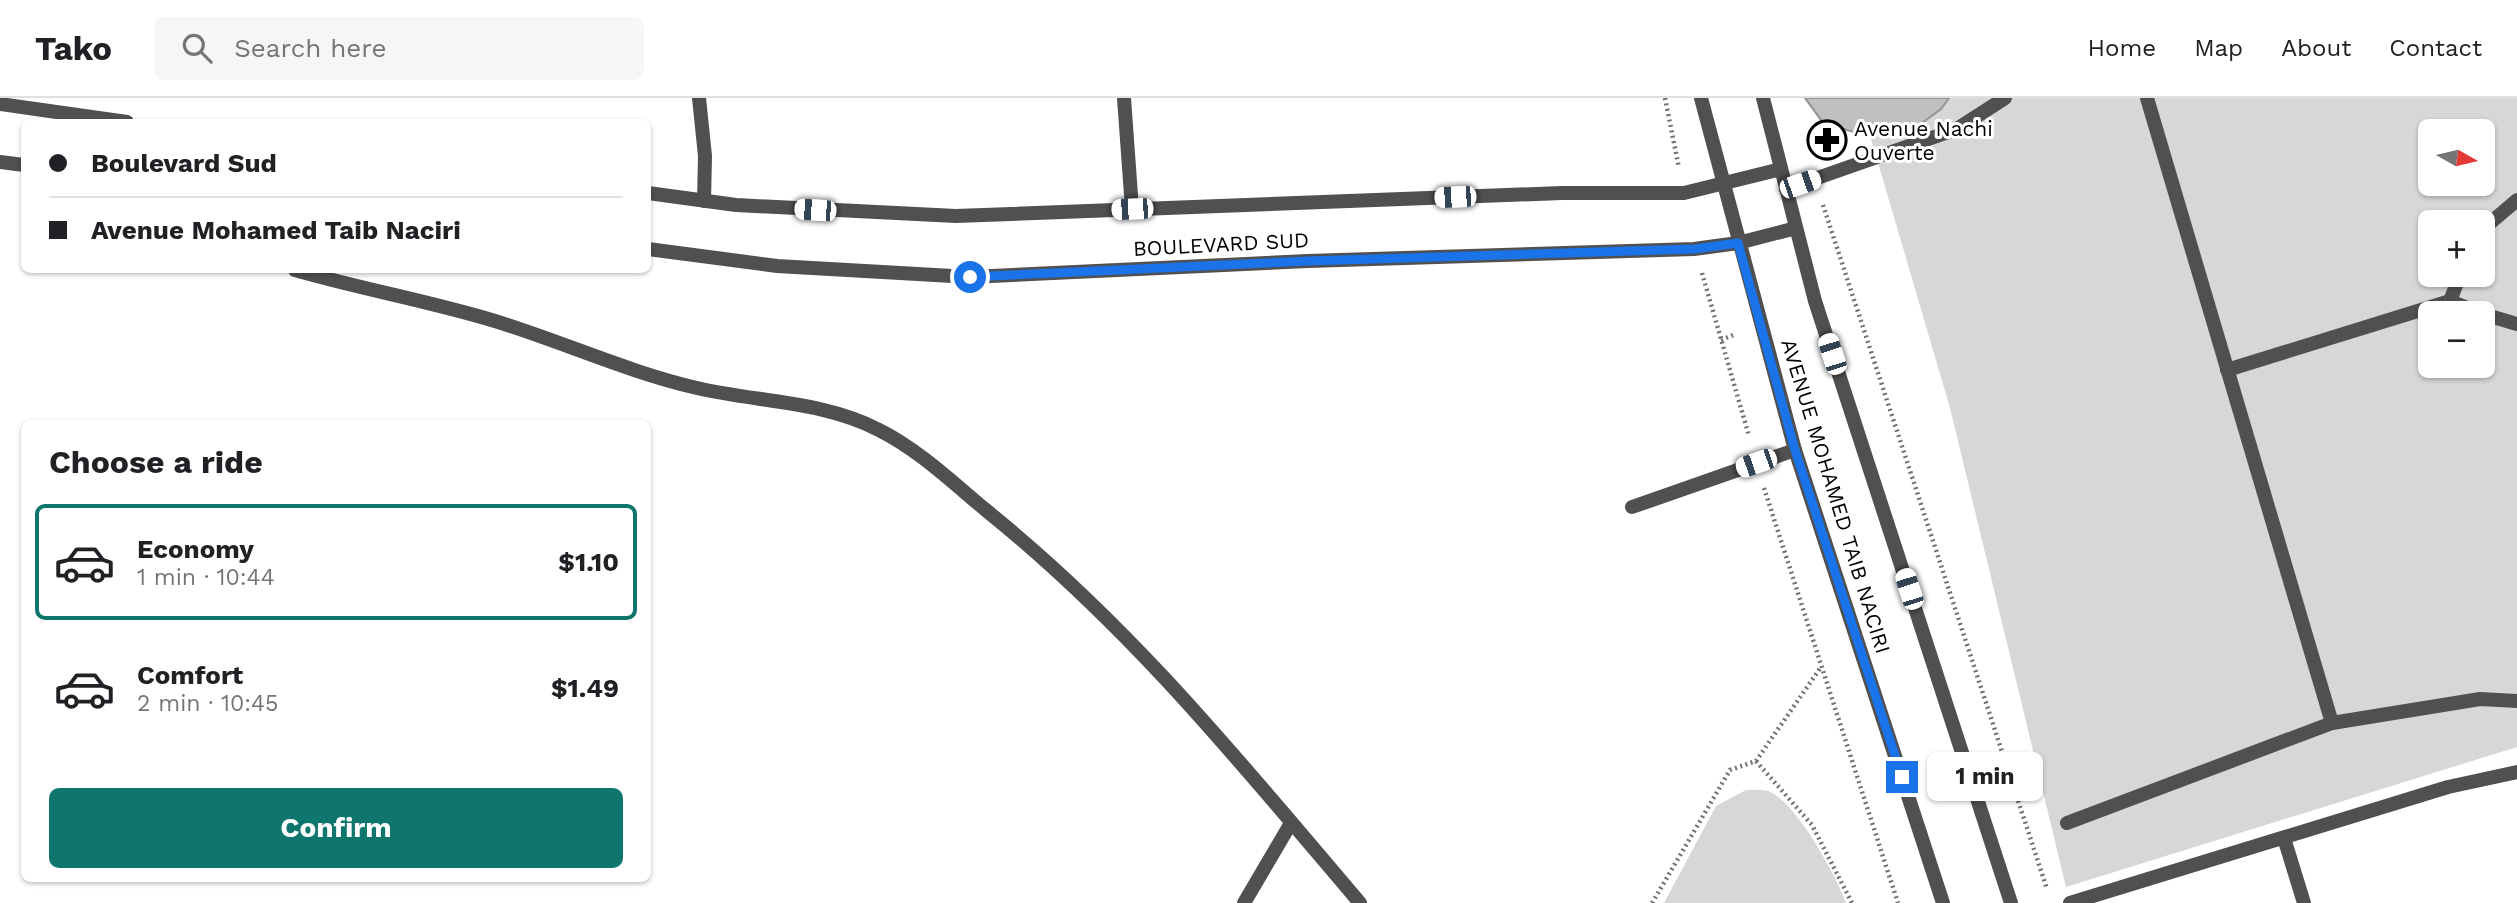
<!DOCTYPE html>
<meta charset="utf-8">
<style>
:root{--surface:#fff;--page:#f6f6f6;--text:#202124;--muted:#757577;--line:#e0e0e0;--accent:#0f766e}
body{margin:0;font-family:"Work Sans",sans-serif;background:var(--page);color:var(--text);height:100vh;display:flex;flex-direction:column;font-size:26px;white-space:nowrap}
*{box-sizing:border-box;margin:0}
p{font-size:23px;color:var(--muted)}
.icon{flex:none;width:38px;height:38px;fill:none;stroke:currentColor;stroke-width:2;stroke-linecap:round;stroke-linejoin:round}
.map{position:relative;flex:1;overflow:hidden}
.side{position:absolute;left:21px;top:322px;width:630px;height:462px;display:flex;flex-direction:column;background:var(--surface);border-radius:10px;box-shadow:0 2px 5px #0004}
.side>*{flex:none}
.guide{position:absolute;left:21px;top:21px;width:630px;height:154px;border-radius:10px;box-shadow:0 2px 5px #0004;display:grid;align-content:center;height:154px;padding:0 28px;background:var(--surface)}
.needle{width:46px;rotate:98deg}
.fabs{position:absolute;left:2418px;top:21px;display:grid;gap:14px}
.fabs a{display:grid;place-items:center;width:77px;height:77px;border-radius:10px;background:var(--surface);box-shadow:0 2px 5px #0004;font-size:35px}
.end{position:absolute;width:32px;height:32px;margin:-16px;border:9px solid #1a73e8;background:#fff;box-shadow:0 0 0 4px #fff}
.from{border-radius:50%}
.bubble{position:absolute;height:49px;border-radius:10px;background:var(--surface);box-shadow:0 2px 5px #0004;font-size:23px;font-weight:700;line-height:49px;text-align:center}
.car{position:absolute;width:21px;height:42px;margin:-21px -10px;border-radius:9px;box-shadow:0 0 5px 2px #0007;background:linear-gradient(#fff 24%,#345 0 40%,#fff 0 76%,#345 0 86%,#fff 0)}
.guide b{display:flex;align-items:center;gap:24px;height:66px;font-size:26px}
.guide b+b{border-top:2px solid var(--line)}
.guide i{width:18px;height:18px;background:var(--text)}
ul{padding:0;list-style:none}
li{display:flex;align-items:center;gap:21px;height:116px;margin:0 14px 10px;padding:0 14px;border:4px solid transparent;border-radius:10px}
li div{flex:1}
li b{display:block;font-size:26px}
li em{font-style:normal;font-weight:700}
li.active{border-color:var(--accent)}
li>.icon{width:63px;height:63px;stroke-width:1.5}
h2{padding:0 28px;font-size:32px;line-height:84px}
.button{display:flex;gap:14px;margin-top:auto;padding:14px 28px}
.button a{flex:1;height:80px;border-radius:10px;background:var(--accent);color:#fff;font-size:28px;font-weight:700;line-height:80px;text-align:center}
header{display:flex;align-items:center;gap:42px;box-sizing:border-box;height:98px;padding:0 35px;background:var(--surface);border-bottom:2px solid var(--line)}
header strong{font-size:33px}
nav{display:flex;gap:38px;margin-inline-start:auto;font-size:24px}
.search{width:490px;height:63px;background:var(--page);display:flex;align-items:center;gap:18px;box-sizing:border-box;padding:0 24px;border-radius:10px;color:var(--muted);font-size:26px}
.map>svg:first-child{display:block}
.green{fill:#d7d7d7;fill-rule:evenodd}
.building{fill:#c0c0c0;stroke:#949494;stroke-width:2}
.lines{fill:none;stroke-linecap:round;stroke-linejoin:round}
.path{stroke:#727272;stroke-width:4.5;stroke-dasharray:2 3.5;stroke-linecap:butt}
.service{stroke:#505050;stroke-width:14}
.minor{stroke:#505050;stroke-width:14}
.tertiary{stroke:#505050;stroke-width:14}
.route{stroke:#1a73e8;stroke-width:9}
.labels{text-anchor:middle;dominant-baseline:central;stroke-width:6;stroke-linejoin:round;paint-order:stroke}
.poi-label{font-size:21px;fill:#000;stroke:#fff;text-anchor:start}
.street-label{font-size:21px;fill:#000;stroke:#fff}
</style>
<header>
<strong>Tako</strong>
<div class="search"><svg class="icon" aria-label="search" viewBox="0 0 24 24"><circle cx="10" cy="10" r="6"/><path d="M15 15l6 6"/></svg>Search here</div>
<nav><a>Home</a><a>Map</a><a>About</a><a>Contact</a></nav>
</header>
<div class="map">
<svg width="2517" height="805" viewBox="0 0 2517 805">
<rect width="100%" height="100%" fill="#fff"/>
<!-- green -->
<g class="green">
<path d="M1859 0H2517V649L2066 789 1950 310ZM2431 33H2483V86H2431ZM2431 124H2483V177H2431ZM2431 215H2483V268H2431Z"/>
<path d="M1746 692C1753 692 1761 691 1768 693 1795 702 1837 779 1846 805H1664L1716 708Z"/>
</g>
<!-- building -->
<polygon class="building" points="1805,0 1949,0 1941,11 1915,30 1862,36 1824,26"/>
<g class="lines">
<!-- path -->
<g class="path">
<polyline points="1665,0 1679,70"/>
<polyline points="1823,107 2047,791"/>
<polyline points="1702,175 1749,338"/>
<polyline points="1721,242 1736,236"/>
<polyline points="1764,390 1898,805"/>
<polyline points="1756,663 1812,727 1852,805"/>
<polyline points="1652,805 1730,672 1756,663 1821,569"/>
</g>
<!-- service -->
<g class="service">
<polyline points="2483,131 2517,102"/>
<path d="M295 172C361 191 429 203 495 223 563 244 628 274 697 290 757 304 824 303 879 332 919 352 953 385 987 413 1132 530 1240 664 1360 805"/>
<polyline points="2450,203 2460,177"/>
<polyline points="2483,216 2517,226"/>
<polyline points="2227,272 2450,203 2480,215"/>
<polyline points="1632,409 1795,352"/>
<polyline points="2332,625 2480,601 2517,603"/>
<polyline points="2067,725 2332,625 2147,0"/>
<polyline points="2284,740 2304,805"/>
<polyline points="1244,805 1291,725"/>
<polyline points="2070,805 2448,689 2517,674"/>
</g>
<!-- minor -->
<g class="minor">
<polyline points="699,0 705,58 704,103"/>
<polyline points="1124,0 1132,111"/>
<polyline points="1786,91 1957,31 2005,0"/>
</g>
<!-- tertiary -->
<g class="tertiary">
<polyline points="1701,0 1795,352 1943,805"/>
<polyline points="1763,0 1815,203 2011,805"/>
<polyline points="0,6 127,24"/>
<polyline points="0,64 24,67"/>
<polyline points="648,95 736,107 956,118 1562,95 1684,95 1781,71"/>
<polyline points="648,151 777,168 970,179 1308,163 1694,151 1738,145 1796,130"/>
</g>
</g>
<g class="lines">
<!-- route -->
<polyline class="route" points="970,179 1308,163 1695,151 1738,145 1795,352 1902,679"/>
</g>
<!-- icons -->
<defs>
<g id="pharmacy-ring" transform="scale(2.0125)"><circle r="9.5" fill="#fff" stroke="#000" stroke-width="1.5"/><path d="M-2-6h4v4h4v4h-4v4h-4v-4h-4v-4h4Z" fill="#000"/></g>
</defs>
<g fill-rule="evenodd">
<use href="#pharmacy-ring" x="1827" y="42"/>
</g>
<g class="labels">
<!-- poi labels -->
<g class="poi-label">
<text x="1854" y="30">Avenue Nachi<tspan x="1854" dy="24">Ouverte</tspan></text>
</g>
<!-- street labels -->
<g class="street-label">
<text transform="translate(1221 146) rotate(-3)">BOULEVARD SUD</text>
<text transform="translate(1836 398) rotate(73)">AVENUE MOHAMED TAIB NACIRI</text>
</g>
</g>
</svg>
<div class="fabs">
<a><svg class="needle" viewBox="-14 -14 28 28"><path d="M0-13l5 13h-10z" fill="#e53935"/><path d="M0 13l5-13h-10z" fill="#757577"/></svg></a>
<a>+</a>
<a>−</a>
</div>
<i class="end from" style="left:970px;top:179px"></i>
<i class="end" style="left:1902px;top:679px"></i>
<div class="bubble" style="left:1927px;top:654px;width:116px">1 min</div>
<i class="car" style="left:1800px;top:86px;rotate:71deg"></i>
<i class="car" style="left:1455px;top:99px;rotate:268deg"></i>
<i class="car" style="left:1132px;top:111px;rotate:268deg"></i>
<i class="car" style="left:815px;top:112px;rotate:274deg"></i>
<i class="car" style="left:1832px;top:256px;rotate:342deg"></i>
<i class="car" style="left:1756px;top:365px;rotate:251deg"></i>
<i class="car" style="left:1909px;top:491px;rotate:342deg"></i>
<div class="guide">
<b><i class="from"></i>Boulevard Sud</b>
<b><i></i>Avenue Mohamed Taib Naciri</b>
</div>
<section class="side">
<h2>Choose a ride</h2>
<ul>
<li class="active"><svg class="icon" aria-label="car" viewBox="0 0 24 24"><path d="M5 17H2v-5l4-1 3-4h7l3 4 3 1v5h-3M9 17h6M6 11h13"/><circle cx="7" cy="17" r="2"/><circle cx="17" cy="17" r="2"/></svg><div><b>Economy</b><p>1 min · 10:44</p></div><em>$1.10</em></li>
<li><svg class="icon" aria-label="car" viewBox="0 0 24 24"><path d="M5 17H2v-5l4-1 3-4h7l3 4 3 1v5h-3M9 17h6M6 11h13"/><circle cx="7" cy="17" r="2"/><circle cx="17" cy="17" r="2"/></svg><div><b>Comfort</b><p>2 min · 10:45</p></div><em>$1.49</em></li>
</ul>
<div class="button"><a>Confirm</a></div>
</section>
</div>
